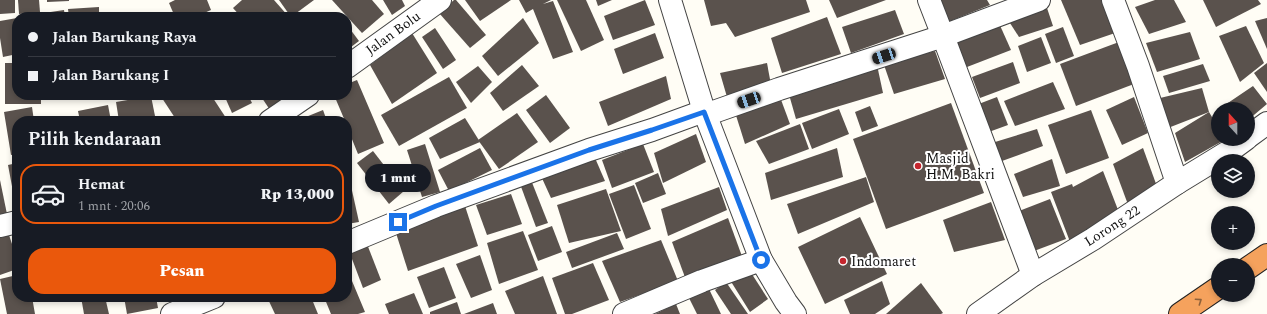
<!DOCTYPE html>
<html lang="id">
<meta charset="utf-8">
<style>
:root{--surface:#171b24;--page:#20242c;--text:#f1f3f6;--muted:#9ea1a6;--line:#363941;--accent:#ea580c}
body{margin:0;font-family:Spectral,serif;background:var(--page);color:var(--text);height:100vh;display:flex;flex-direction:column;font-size:15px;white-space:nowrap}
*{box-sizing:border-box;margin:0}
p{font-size:13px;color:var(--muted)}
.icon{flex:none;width:22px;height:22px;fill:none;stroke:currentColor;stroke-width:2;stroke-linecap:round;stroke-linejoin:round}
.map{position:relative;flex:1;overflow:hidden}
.drawer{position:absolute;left:12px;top:116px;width:340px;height:186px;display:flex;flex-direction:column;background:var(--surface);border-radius:16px;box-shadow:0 2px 6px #0003}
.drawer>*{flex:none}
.guide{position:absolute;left:12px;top:12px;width:340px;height:88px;border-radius:16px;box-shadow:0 2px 6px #0003;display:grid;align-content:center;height:88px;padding:0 16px;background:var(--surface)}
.needle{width:26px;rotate:339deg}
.fabs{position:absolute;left:1211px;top:102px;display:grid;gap:8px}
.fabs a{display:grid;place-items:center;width:44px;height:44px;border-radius:50%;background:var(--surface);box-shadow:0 2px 6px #0003;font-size:20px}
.end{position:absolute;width:18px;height:18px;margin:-9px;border:5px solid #1a73e8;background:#fff;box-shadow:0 0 0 2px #fff}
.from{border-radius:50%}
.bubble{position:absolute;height:28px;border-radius:14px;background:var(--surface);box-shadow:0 2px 6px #0003;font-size:13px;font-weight:800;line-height:28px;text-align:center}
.car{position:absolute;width:12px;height:24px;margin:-12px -6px;border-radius:5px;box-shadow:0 0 3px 1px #0007;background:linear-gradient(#222 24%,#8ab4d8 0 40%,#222 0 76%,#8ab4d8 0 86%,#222 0)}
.guide b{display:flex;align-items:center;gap:14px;height:38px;font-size:15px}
.guide b+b{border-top:1px solid var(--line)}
.guide i{width:10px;height:10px;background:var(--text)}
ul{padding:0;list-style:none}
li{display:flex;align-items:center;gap:12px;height:60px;margin:0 8px 6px;padding:0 8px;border:2px solid transparent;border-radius:16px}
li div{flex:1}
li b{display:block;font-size:15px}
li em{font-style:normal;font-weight:800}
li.selected{border-color:var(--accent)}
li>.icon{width:36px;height:36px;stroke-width:1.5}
h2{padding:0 16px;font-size:18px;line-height:48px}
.cta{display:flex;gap:8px;margin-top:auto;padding:8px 16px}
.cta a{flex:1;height:46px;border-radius:16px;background:var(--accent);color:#fff;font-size:16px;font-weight:800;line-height:46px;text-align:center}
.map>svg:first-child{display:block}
.building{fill:#5a524d}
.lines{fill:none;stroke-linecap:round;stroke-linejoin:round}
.minor-casing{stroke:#444;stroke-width:24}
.tertiary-casing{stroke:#444;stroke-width:24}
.motorway-casing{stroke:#222;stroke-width:24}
.minor{stroke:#fff;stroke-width:22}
.tertiary{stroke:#fff;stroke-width:22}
.motorway{stroke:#f5a25d;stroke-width:22}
.oneway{stroke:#8e613b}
.route{stroke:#1a73e8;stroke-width:5}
.poi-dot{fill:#c4262e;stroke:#fff;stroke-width:1.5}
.labels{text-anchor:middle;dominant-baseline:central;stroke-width:4;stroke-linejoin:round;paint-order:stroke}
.street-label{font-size:14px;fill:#111;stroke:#fff}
.poi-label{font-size:14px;fill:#111;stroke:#fff;text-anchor:start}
</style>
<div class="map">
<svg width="1267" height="314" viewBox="0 0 1267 314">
<rect width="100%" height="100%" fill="#fffdf5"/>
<!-- building -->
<g class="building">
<polygon points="0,0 15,0 15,13 0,14"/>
<polygon points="18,0 39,0 40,12 19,14"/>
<polygon points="47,0 69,0 69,1 47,2"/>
<polygon points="175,0 207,0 211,10 195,17 175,17 169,3"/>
<polygon points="242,0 274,0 289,17 241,17 233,8"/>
<polygon points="279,0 314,0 291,17"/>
<polygon points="332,0 372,0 384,14 362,33"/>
<polygon points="383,0 402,0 405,6 392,15"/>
<polygon points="454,0 456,0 486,35 470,48 439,13"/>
<polygon points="465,0 511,0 480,21"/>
<polygon points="519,0 551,0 543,4 553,1 573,52 553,59 533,9 526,13"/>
<polygon points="557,0 586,0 604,40 581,51"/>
<polygon points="596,0 612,0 598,6"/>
<polygon points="645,0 655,25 613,40 604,16"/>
<polygon points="704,0 806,0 810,12 735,37 726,23 711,26"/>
<polygon points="829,0 886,0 837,18"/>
<polygon points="933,0 987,0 990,5 943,24"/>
<polygon points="1061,0 1104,0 1118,32 1080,45"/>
<polygon points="1155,0 1174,0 1186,22 1149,34 1135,7"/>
<polygon points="1203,0 1258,0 1261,4 1216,27"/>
<polygon points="1046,5 1053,26 1019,37 1008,20"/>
<polygon points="99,7 99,17 69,17 68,9"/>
<polygon points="64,10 65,17 44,17 44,13"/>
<polygon points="895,10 904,34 851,53 842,27"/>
<polygon points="827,17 841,54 782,73 771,38"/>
<polygon points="17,18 17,54 3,57 0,38 0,21"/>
<polygon points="523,18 539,43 498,76 482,56"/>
<polygon points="1267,18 1267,49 1255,21"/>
<polygon points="998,21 1011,50 967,67 953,39"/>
<polygon points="347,25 359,41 347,50"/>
<polygon points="1246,26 1264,63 1240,82 1219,36"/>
<polygon points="1063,27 1074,56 1056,63 1045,34"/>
<polygon points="435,28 456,60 443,69 422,37"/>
<polygon points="1190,32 1200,59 1157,72 1146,43"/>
<polygon points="412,33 437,73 392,104 370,65"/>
<polygon points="655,33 664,58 623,74 614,49"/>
<polygon points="1041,37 1051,63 1027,72 1018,46"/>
<polygon points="1119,42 1134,84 1076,106 1060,64"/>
<polygon points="935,51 945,79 894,94 884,65"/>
<polygon points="1013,62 1020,83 980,98 972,77"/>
<polygon points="5,63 17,63 17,95 41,95 41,104 5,104"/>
<polygon points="767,63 771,85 727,97 720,73"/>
<polygon points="1267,63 1267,92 1254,73"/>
<polygon points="1203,64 1210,81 1169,93 1163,76"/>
<polygon points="522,65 539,86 503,111 490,93"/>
<polygon points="877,65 883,93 796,119 788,91"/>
<polygon points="478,66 492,82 471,103 456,82"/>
<polygon points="666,76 671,99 608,126 599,102"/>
<polygon points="449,77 467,108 399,146 381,115"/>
<polygon points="357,80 384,143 358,154 347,127 347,121 345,121 334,95 347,95 347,84"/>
<polygon points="1053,82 1065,109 1015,126 1004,101"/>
<polygon points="1253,86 1267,104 1248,120 1248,109 1219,109"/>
<polygon points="1202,88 1209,112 1168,128 1160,98"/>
<polygon points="160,95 211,95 228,121 177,121"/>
<polygon points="224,95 248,95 252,103 232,113"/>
<polygon points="260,95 291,95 270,110"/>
<polygon points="546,95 570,128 550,143 526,110"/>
<polygon points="151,96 156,121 119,121 116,102"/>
<polygon points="780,97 790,124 745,144 734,109"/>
<polygon points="997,97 1008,125 986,133 976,105"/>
<polygon points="1134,97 1148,133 1122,145 1106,110"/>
<polygon points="951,103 984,193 886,229 853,139"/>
<polygon points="108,105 111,121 80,121 78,111"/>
<polygon points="870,106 878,126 862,132 855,112"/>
<polygon points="32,107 34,121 17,121 17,154 11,155 4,112"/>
<polygon points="839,109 849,134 812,149 802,123"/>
<polygon points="323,110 327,121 296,121"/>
<polygon points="1091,110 1109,158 1066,174 1048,125"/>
<polygon points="1209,112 1218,127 1218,139 1226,139 1185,162 1175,133"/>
<polygon points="517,113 538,142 499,169 478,140"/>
<polygon points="465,118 480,142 440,159 429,138"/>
<polygon points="800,124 809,149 769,164 756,141"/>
<polygon points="1037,129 1043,146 1002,161 995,142"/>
<polygon points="696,134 706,162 663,183 654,153"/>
<polygon points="425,144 440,192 422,197 407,150"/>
<polygon points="643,144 654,172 612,188 602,160"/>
<polygon points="480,148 492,170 449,191 438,170"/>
<polygon points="837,148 843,177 771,200 765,173"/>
<polygon points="1143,148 1159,192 1130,210 1113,164"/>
<polygon points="373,151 404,191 389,204 357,163"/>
<polygon points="595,158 605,181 551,198 541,176"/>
<polygon points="1052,159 1060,186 1023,197 1014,174"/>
<polygon points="17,163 17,208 16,208 8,165"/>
<polygon points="347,168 359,222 347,224"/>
<polygon points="1103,171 1120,215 1072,247 1051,192 1072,184 1073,187"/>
<polygon points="658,173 666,194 643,203 635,183"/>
<polygon points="866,177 874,202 798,234 787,204"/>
<polygon points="0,180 8,219 0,221"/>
<polygon points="531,180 548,223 536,227 520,184"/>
<polygon points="634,185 651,229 626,239 609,194"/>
<polygon points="719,187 727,210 668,236 661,209"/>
<polygon points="606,189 621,231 569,243 557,205"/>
<polygon points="511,194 522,224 487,235 476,205"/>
<polygon points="1050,199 1066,239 1034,251 1019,211"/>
<polygon points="991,202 1005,240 954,252 943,220"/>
<polygon points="465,206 478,246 408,271 396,233"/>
<polygon points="860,217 887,274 825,304 798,247"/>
<polygon points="728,218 743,259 686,280 672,242"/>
<polygon points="552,226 562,252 538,261 528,235"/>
<polygon points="523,231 538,270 499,284 487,243"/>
<polygon points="617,233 624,249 572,268 566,252"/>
<polygon points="9,235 17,259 17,269 0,275 0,238"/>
<polygon points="661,240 678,281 620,302 602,261"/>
<polygon points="367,244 381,280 363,288 349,251"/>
<polygon points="480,255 492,290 471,298 456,264"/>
<polygon points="593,263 609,300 572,314 565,314 552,278"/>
<polygon points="444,267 456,298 429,308 417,277"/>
<polygon points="748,268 768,299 750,312 730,280"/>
<polygon points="347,269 365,312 358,314 331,314 324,297 347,297"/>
<polygon points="17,275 17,297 32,297 35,314 7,314 0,279"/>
<polygon points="543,276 557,314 515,314 505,291"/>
<polygon points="882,281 890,304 875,314 850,314 844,300"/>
<polygon points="726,282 748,314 731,314 715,290"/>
<polygon points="921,283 943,313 941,314 886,314"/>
<polygon points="709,289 721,314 697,314 689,298"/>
<polygon points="414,293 423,314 389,314 385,304"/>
<polygon points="81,297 105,297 109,314 84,314"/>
<polygon points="124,297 156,297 158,308 127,314"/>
<polygon points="267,297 311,297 318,314 275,314"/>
<polygon points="457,302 461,314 430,314 430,312"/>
<polygon points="493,303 497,314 464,314"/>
<polygon points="676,304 680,314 655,314"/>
</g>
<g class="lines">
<!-- minor casing -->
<g class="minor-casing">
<g id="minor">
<polyline points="929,0 943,36 1033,275"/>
<polyline points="1113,0 1138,66 1177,183"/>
<polyline points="347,67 440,0"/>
<polyline points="705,115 779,89 943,36 1039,0"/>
<polyline points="270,121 308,95"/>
<polyline points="1248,137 1267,123"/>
<polyline points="0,226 17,222"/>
<polyline points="347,243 436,206 589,150 652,130 704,111"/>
<polyline points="172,314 214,297"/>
<polyline points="624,314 702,281 761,260"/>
<polyline points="978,314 1033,275 1093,239 1177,183 1231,150 1246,139"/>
</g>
</g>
<!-- tertiary casing -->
<g class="tertiary-casing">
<polyline id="tertiary" points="670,0 704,111 761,260 786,302 795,314"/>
</g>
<!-- motorway casing -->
<g class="motorway-casing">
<g id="motorway">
<polyline points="1248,268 1267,255"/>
<polyline points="1180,314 1218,288"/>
</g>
</g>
<!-- minor -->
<use href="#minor" class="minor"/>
<!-- tertiary -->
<use href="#tertiary" class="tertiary"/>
<!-- motorway -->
<use href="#motorway" class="motorway"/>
</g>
<!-- one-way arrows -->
<defs><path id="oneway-chevron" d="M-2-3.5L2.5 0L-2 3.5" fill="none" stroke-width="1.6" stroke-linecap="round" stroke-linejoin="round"/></defs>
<use class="oneway" href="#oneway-chevron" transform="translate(1199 301) rotate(-34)"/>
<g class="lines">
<!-- route -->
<polyline class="route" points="398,222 436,206 589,150 652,130 704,112 761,260"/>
</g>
<!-- markers -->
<g class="poi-dot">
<circle cx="918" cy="166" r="4"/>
<circle cx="843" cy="261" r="4"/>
</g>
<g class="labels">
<!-- street labels -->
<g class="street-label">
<text transform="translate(393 33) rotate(-36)">Jalan Bolu</text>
<text transform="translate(1112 226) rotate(-33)">Lorong 22</text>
</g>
<!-- poi labels -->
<g class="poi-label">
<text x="926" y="158">Masjid<tspan x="926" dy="16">H.M. Bakri</tspan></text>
<text x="851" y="261">Indomaret</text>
</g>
</g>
</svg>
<div class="fabs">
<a><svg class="needle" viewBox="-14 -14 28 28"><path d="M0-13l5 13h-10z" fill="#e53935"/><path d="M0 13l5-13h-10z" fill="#9ea1a6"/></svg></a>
<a><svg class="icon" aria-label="layers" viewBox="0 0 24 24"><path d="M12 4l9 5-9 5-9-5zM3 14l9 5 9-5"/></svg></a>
<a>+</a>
<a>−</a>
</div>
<i class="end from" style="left:761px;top:260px"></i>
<i class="end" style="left:398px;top:222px"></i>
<div class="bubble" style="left:365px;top:164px;width:66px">1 mnt</div>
<i class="car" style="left:884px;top:56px;rotate:252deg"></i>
<i class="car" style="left:749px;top:100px;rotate:251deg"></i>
<div class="guide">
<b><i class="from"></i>Jalan Barukang Raya</b>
<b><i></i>Jalan Barukang I</b>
</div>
<section class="drawer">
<h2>Pilih kendaraan</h2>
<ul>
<li class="selected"><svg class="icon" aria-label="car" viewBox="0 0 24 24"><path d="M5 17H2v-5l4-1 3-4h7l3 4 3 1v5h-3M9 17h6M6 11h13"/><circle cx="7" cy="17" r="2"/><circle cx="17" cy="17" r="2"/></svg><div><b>Hemat</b><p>1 mnt · 20:06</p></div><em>Rp 13,000</em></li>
</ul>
<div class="cta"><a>Pesan</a></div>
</section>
</div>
